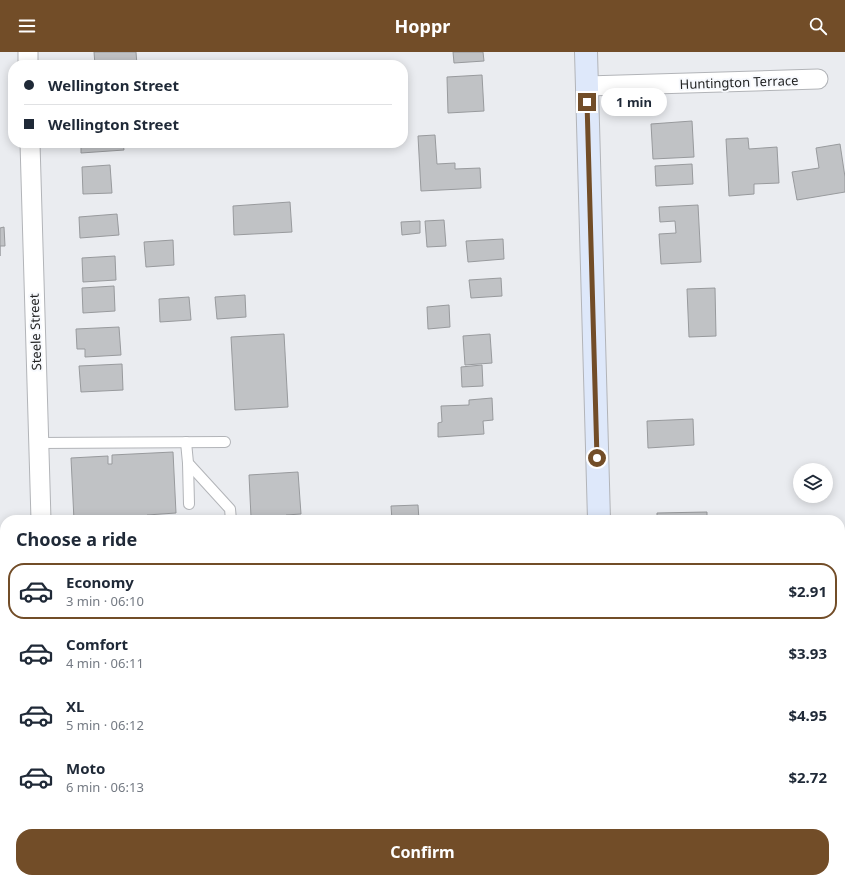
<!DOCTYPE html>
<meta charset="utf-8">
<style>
:root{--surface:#fff;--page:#f2f2f3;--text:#1f2937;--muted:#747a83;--line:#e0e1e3;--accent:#724d28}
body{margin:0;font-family:"Noto Sans",sans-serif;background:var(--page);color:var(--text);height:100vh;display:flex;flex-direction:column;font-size:15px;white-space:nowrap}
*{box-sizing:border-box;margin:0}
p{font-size:13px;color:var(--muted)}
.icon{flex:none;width:22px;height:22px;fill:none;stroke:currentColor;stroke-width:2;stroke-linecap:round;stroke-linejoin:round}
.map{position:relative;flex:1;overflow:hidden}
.drawer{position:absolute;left:0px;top:463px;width:845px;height:368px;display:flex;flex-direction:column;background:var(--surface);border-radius:16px 16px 0 0;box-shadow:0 2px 10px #0003}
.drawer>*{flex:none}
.guide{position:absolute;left:8px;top:8px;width:400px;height:88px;border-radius:16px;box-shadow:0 2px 10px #0003;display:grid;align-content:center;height:88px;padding:0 16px;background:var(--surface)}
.tools{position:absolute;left:793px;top:411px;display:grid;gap:8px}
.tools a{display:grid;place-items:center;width:40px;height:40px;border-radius:50%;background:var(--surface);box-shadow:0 2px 10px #0003;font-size:20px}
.end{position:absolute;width:18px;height:18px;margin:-9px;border:5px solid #724d28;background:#fff;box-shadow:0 0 0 2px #fff}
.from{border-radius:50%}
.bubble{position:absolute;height:28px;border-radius:14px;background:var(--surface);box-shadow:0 2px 10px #0003;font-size:13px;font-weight:700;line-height:28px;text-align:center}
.guide b{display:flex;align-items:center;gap:14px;height:38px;font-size:15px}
.guide b+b{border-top:1px solid var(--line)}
.guide i{width:10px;height:10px;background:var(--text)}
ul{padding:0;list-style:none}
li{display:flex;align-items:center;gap:12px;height:56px;margin:0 8px 6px;padding:0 8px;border:2px solid transparent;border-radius:16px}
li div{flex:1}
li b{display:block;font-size:15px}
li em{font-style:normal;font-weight:700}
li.current{border-color:var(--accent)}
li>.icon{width:36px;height:36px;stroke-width:1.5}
h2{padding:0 16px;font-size:18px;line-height:48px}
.action{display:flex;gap:8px;margin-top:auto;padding:8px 16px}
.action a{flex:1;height:46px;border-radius:16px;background:var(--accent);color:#fff;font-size:16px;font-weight:700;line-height:46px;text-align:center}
header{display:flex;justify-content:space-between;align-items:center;height:52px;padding:0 16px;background:var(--accent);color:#fff;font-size:18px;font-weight:700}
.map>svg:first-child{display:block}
.building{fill:#c0c2c5;stroke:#989a9d}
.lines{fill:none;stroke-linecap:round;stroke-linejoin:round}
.lane-casing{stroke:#b2b4b8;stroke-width:12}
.street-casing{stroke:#b2b4b8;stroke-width:21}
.secondary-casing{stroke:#b2b4b8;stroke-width:24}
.lane{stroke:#fff;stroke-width:10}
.street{stroke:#fff;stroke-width:19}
.secondary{stroke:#dee8fa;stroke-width:22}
.route{stroke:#724d28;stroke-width:5}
.labels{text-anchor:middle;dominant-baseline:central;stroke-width:4;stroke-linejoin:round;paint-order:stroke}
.street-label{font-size:13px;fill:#212223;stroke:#f7f9fd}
</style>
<header><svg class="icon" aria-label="menu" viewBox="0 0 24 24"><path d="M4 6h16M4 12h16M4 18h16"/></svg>Hoppr<svg class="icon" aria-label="search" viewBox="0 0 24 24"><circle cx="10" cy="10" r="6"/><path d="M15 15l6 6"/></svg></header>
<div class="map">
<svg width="845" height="831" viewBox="0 0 845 831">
<rect width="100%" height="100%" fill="#eaecf0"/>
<!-- building -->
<g class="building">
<polygon points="94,0 136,0 137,13 95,13"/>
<polygon points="453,0 483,0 484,9 454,11"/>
<polygon points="482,23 484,59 448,61 447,25"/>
<polygon points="692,69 694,105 653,107 651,72"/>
<polygon points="435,83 437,112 455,111 455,117 480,116 481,136 421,139 418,84"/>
<polygon points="748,86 749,97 777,95 779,131 754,132 754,142 729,144 726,87"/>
<polygon points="81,91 123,91 124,98 81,101"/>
<polygon points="840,92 845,125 845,140 797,148 792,120 819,116 816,96"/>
<polygon points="692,112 693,132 656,134 655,114"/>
<polygon points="110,113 112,141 83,142 82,115"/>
<polygon points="290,150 292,180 234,183 233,154"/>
<polygon points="698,153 701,210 661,212 659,182 676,181 675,169 660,170 659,155"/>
<polygon points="117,162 119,183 80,186 79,165"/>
<polygon points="444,168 446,194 427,195 425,169"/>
<polygon points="420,169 420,181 402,183 401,170"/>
<polygon points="4,175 5,194 0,194 0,204 0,176"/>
<polygon points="503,187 504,207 468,210 466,189"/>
<polygon points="173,188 174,213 146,215 144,190"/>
<polygon points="115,204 116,228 83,230 82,206"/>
<polygon points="501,226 502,244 471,246 469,228"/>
<polygon points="114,234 115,259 83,261 82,236"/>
<polygon points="715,236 716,284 689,285 687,237"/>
<polygon points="245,243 246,265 217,267 215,245"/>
<polygon points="189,245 191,268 160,270 159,247"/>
<polygon points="449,253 450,275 428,277 427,255"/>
<polygon points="119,275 121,303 85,305 85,297 77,297 76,277"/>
<polygon points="284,282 288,355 235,358 231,285"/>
<polygon points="490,282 492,311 465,313 463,284"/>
<polygon points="122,312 123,338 81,340 79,314"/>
<polygon points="482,313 483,334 462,335 461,315"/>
<polygon points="492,346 493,368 483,369 484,382 438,385 438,371 442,370 441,354 469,353 469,348"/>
<polygon points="693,367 694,393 648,396 647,369"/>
<polygon points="173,400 176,461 147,463 147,468 74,468 71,406 108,404 108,412 112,412 112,403"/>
<polygon points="298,420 301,462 286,463 286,468 253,468 253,465 251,465 249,423"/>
<polygon points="418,453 419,468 392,468 391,454"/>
<polygon points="707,460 707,468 657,468 657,461"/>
<polygon points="2,486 5,521 0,521 0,487"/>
<polygon points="840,606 842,649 840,649"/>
<polygon points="840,669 844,669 845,686 840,687"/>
<rect x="0" y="714" width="5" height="20"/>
<rect x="76" y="826" width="32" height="5"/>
<polygon points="243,826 276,826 277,831 243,831"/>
<rect x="365" y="826" width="37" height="5"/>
<polygon points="426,826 445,826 445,828 426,829"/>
<rect x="506" y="826" width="36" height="5"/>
<rect x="655" y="826" width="35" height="5"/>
<polygon points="796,826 825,826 825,828 796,830"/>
</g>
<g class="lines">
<!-- lane casing -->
<g class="lane-casing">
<g id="lane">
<polyline points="186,390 188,411 230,457 231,468"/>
<polyline points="38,391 225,390"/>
<polyline points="188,411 189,452"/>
</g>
</g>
<!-- street casing -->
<g class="street-casing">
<g id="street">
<polyline points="28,0 28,13"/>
<polyline points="587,34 818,27"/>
<polyline points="30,91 41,468"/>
<polyline points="840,556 845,556"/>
<polyline points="0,579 5,579"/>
<polyline points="52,826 52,831"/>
<polyline points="319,826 319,831"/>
</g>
</g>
<!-- secondary casing -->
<g class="secondary-casing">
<g id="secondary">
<polyline points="586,0 599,468"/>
<polyline points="608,826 608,831"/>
</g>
</g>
<!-- lane -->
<use href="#lane" class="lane"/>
<!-- street -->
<use href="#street" class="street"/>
<!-- secondary -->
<use href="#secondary" class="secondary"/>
</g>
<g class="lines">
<!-- route -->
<polyline class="route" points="587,50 597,406"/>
</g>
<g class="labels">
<!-- street labels -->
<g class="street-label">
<text transform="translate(739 30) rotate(-2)">Huntington Terrace</text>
<text transform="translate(35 280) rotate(-92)">Steele Street</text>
</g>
</g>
</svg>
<div class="tools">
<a><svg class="icon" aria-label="layers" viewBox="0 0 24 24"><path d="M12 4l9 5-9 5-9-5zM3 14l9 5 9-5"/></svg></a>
</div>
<i class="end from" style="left:597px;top:406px"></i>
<i class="end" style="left:587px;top:50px"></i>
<div class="bubble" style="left:601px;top:36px;width:66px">1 min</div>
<div class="guide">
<b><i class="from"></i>Wellington Street</b>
<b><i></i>Wellington Street</b>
</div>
<section class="drawer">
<h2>Choose a ride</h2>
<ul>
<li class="current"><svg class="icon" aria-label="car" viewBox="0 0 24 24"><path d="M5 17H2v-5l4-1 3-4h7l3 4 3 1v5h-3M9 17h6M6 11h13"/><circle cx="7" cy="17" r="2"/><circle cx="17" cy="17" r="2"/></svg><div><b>Economy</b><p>3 min · 06:10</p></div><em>$2.91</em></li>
<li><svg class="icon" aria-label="car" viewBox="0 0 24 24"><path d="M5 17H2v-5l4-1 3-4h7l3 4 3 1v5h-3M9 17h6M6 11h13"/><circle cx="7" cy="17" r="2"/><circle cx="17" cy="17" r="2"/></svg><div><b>Comfort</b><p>4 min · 06:11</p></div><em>$3.93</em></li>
<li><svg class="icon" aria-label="car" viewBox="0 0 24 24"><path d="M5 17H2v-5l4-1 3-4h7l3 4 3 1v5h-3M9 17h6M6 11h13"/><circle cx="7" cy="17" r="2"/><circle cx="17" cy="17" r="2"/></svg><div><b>XL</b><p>5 min · 06:12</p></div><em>$4.95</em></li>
<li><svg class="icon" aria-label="car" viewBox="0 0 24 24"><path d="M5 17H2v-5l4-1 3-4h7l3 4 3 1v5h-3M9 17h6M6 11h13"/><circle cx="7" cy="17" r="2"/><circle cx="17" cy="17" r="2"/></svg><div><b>Moto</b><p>6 min · 06:13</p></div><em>$2.72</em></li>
</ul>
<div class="action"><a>Confirm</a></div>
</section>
</div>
